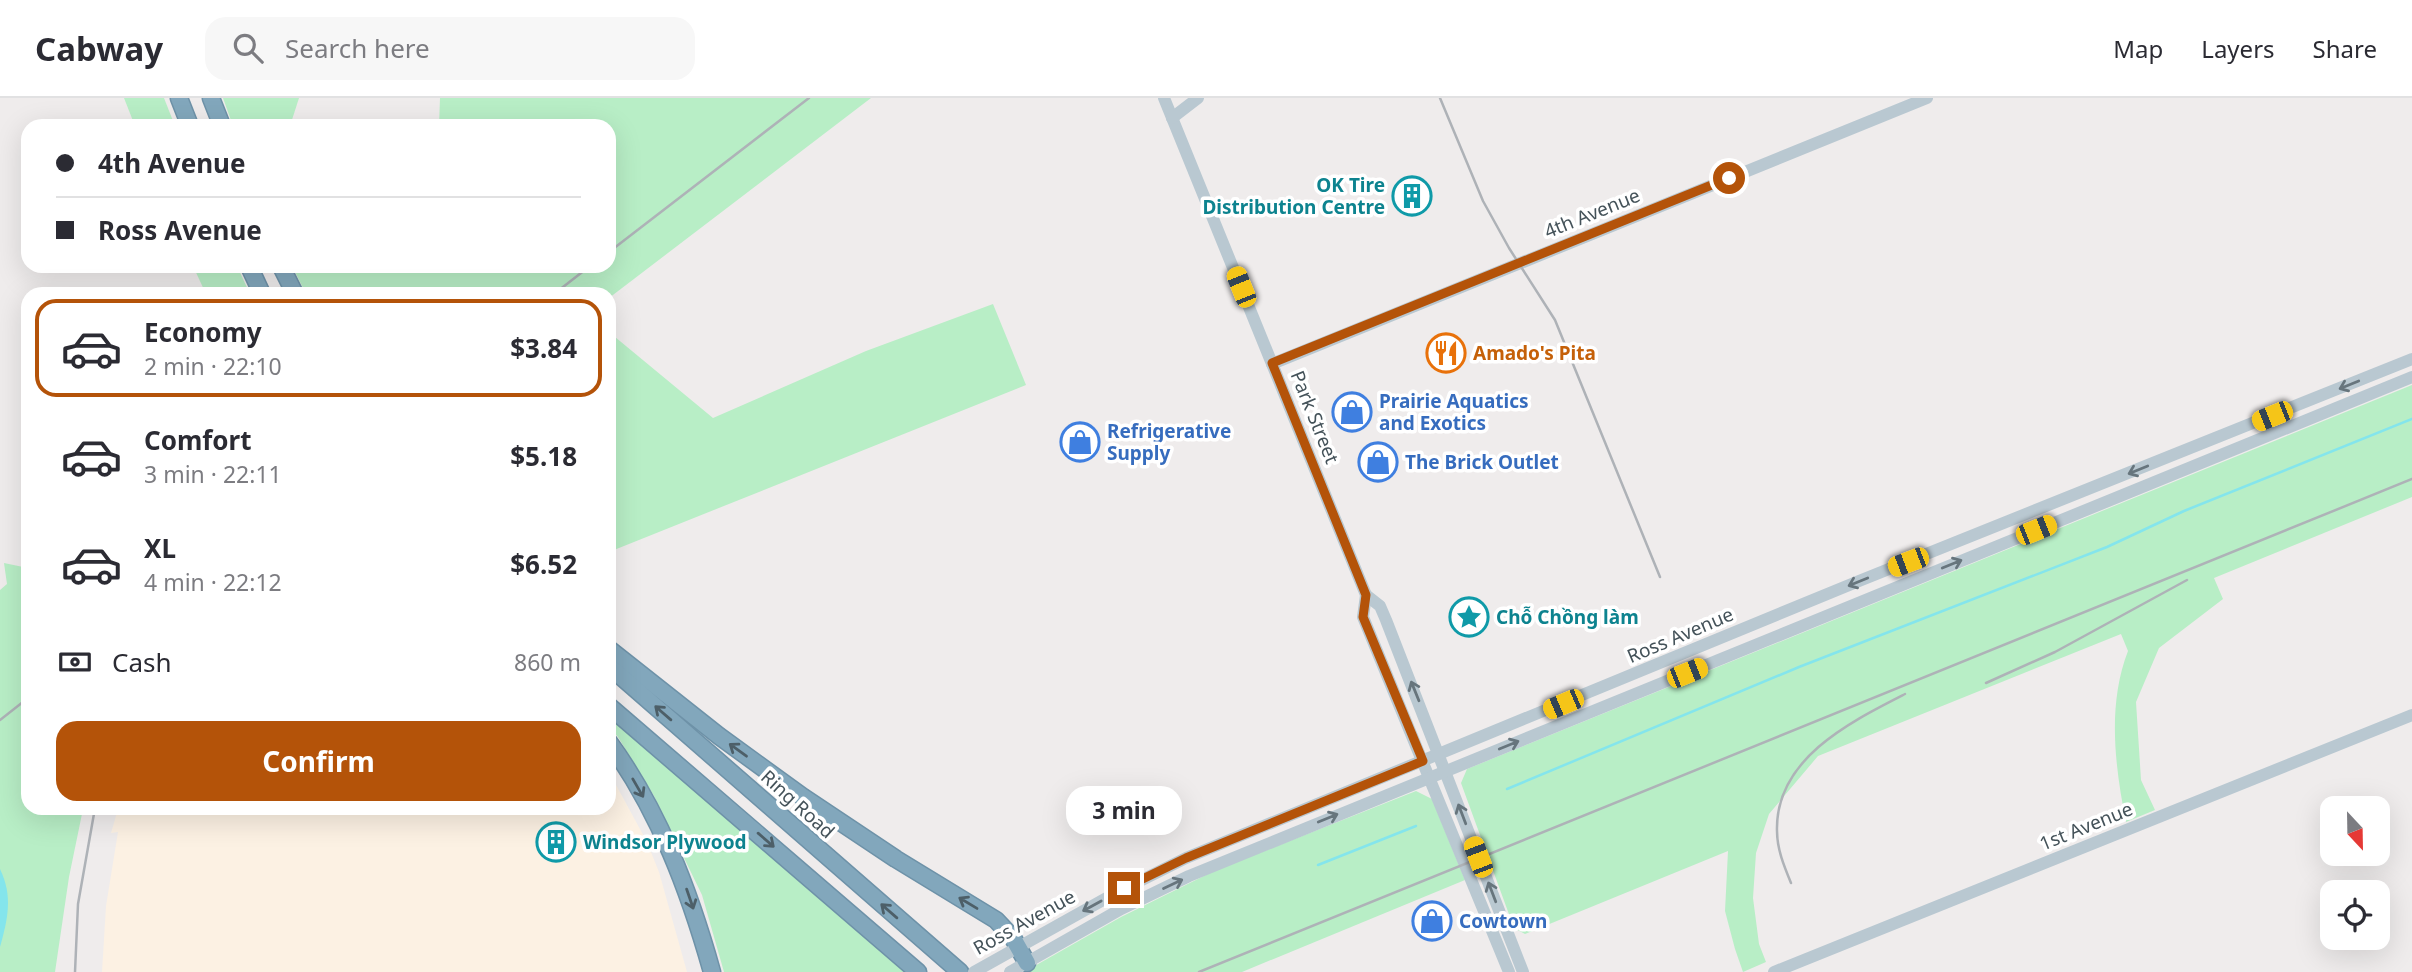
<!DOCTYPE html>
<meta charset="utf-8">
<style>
:root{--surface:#fff;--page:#f7f7f7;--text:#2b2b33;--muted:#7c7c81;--line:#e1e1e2;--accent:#b45309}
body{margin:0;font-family:"Noto Sans",sans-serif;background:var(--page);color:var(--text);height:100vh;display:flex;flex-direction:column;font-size:26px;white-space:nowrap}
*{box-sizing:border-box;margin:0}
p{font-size:23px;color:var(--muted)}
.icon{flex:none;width:38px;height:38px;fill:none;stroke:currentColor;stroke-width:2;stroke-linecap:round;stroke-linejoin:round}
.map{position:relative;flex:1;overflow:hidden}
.drawer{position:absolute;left:21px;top:189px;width:595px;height:528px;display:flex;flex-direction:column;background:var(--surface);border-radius:21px;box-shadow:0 7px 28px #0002}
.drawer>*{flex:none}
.guide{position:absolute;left:21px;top:21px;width:595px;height:154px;border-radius:21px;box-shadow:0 7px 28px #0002;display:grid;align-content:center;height:154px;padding:0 35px;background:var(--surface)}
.needle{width:46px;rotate:158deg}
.tools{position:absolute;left:2320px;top:698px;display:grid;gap:14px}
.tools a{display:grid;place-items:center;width:70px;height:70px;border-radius:14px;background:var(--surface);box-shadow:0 7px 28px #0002;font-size:35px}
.end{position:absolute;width:32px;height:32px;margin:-16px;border:9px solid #b45309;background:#fff;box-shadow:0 0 0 4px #fff}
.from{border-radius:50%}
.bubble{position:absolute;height:49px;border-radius:21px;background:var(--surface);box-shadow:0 7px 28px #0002;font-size:23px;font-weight:700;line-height:49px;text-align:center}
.car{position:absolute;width:21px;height:42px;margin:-21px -10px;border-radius:9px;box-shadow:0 0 5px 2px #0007;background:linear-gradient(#f5c518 24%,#345 0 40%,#f5c518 0 76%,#345 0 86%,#f5c518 0)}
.guide b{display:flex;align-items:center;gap:24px;height:66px;font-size:26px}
.guide b+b{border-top:2px solid var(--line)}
.guide i{width:18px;height:18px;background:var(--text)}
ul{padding:12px 0 0;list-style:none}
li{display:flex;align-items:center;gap:21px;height:98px;margin:0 14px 10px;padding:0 21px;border:4px solid transparent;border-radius:21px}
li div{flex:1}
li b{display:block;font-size:26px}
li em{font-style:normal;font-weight:700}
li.on{border-color:var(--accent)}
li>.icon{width:63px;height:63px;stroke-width:1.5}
.pay{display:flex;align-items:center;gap:18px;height:77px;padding:0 35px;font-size:26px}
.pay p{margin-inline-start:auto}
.button{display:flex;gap:14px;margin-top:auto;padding:14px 35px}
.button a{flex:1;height:80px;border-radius:21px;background:var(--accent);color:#fff;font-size:28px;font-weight:700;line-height:80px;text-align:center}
header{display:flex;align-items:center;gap:42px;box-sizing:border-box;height:98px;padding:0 35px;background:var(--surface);border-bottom:2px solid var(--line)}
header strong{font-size:33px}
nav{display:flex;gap:38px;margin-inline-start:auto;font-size:24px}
.search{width:490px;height:63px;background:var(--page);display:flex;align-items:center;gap:18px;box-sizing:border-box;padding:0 24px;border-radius:21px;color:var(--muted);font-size:26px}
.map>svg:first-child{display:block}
.commercial{fill:#fcf1e3}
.green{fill:#b8eec6}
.water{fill:#84e5ec}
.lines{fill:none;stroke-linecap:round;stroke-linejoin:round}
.stream{stroke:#84e5ec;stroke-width:2.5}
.highway-casing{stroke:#6e92a8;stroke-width:19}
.secondary{stroke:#b9c8d1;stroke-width:12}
.highway{stroke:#82a7bc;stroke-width:16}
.rail{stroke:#aeb2b7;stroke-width:2.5}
.oneway{stroke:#67757d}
.oneway2{stroke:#4d5f68}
.route{stroke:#b45309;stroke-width:9}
.labels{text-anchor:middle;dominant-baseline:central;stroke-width:7;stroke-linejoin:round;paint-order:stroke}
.culture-label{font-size:19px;font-weight:bold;fill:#0d838f;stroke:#fff;text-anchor:start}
.street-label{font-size:19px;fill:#445259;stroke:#fff}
.food-label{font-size:19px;font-weight:bold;fill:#c56008;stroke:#fff;text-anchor:start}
.shop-label{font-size:19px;font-weight:bold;fill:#366cbe;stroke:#fff;text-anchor:start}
</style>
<header>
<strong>Cabway</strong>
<div class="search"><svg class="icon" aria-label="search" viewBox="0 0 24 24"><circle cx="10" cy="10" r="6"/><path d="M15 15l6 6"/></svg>Search here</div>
<nav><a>Map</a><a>Layers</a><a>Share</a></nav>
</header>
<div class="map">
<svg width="2412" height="874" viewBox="0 0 2412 874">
<rect width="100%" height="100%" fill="#efecec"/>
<!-- commercial -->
<polygon class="commercial" points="609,674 647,744 659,774 687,874 102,874 106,808 118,734 111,735 118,711 609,710"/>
<!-- green -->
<g class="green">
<polygon points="124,0 164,0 175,28 135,28"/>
<polygon points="223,0 299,0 290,28 233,28"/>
<polygon points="440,0 871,0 609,200 609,196 306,196 292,168 609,168 609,28 439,28"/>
<polygon points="193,168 237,168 250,196 206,196"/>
<polygon points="993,206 1026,287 609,454 609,234 713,320 866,253"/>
<path d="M2412 287V399L2214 480 2223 501 2159 550 2136 604 2141 682 2155 712 2126 724C2115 669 2107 607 2128 553L2121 536 1818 658 1769 716 1756 755 1753 800 1759 846 1766 864 1743 874 1735 851 1725 813 1728 753 1525 836 1514 830 1461 685 1467 671Z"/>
<polygon points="4,465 28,470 28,710 83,711 69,779 55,874 0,874 0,492 7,486"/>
<polygon points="609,617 908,874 724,874 702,797 654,698 618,639 609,629"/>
<polygon points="1416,693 1432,701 1465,782 1242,874 1024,874 1121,819 1216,772"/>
</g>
<!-- water -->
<path class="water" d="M0 771C13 798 8 820 0 849Z"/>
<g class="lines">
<!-- stream -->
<g class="stream">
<polyline points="1507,691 1799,569 2107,449 2184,413 2412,321"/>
<polyline points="1318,767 1416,728"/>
</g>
<!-- highway casing -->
<g class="highway-casing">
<g id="highway">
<polyline points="179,0 190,28"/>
<polyline points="211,0 222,28"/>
<polyline points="249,168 262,196"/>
<polyline points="281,168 295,196"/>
<polyline points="609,551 719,638 803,699 896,761 996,822 1013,840 1027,865"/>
<polyline points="609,568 960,874"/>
<polyline points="609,608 918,874"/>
<path d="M609 644C659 713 689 792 712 874"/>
</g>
</g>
<!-- secondary -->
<g class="secondary">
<polyline points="1164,0 1366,497 1363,519 1509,874"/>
<polyline points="1172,20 1198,0"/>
<polyline points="1272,266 1927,0"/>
<polyline points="1366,497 1380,508 1386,522 1523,874"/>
<polyline points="974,874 1112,797 1186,760 1859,483 2412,261"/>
<polyline points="1010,874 1121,811 1189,778 2412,279"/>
<polyline points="1774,874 2412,617"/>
</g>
<!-- highway -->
<use href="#highway" class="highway"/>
<!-- rail -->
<g class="rail">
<polyline points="1440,0 1483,103 1509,150 1555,222 1660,479"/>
<polyline points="609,154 809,0"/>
<polyline points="554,196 590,168"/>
<polyline points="1986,585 2055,554 2187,482"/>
<polyline points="0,622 28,600"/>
<path d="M1791 785C1784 768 1777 751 1777 733 1775 661 1850 624 1905 596"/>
<polyline points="75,874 78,806 95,710"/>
<polyline points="1199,874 2412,381"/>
</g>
</g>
<!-- one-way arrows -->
<defs><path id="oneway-shaft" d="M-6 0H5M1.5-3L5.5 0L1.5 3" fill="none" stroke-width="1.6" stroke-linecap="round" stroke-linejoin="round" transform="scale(1.75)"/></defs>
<g class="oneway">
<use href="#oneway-shaft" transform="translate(2349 287) rotate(158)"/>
<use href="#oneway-shaft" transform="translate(2138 372) rotate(158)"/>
<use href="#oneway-shaft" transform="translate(1952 466) rotate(-22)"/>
<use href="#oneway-shaft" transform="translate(1858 484) rotate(158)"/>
<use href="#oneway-shaft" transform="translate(1415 593) rotate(-112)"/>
<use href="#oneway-shaft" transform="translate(1509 647) rotate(-22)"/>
<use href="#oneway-shaft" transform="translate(1462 716) rotate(-111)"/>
<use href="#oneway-shaft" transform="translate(1328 720) rotate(-22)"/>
<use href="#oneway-shaft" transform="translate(1173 786) rotate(-25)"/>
<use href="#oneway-shaft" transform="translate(1492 794) rotate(-111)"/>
<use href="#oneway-shaft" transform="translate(1092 808) rotate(151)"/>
</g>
<g class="oneway2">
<use href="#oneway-shaft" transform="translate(663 615) rotate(-139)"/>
<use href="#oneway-shaft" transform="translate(738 652) rotate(-144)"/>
<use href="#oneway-shaft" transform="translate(638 690) rotate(60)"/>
<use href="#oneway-shaft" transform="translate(766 742) rotate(41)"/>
<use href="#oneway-shaft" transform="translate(690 801) rotate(71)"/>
<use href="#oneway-shaft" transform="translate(968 805) rotate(-149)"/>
<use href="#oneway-shaft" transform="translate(889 813) rotate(-139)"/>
</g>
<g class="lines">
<!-- route -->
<polyline class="route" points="1124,790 1186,760 1423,663 1363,519 1366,497 1272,265 1729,80"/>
</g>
<!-- icons -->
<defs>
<g id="building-ring" transform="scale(2.0125)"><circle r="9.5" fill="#fff" stroke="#0f9aa8" stroke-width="1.5"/><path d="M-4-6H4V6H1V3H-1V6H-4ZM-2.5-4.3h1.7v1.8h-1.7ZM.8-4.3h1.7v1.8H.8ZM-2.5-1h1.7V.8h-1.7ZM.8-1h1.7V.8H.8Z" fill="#0f9aa8"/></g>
<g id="restaurant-ring" transform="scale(2.0125)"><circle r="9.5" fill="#fff" stroke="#e8710a" stroke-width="1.5"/><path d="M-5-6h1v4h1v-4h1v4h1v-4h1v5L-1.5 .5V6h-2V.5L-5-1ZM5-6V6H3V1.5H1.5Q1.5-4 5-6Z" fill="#e8710a"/></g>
<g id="shop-ring" transform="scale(2.0125)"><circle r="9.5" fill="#fff" stroke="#3f7fe0" stroke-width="1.5"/><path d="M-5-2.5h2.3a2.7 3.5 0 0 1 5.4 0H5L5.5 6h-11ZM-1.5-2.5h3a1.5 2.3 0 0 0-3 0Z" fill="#3f7fe0"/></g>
<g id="sight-ring" transform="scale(2.0125)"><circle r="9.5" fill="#fff" stroke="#0f9aa8" stroke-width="1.5"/><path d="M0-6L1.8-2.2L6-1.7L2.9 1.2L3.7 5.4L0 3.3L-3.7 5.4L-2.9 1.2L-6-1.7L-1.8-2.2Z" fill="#0f9aa8"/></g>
</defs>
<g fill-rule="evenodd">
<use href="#building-ring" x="1412" y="98"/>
<use href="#restaurant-ring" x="1446" y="255"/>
<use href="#shop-ring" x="1352" y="314"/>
<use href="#shop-ring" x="1080" y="344"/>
<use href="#shop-ring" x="1378" y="364"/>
<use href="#sight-ring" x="1469" y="519"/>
<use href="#building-ring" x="556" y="744"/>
<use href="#shop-ring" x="1432" y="823"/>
</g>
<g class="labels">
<!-- culture labels -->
<g class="culture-label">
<text x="1385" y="87" text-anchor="end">OK Tire<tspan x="1385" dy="22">Distribution Centre</tspan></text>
<text x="1496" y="519">Chỗ Chồng làm</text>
<text x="583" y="744">Windsor Plywood</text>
</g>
<!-- street labels -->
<g class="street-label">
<text transform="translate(1592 115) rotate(-22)">4th Avenue</text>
<text transform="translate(1315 319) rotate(68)">Park Street</text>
<text transform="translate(1680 537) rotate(-23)">Ross Avenue</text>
<text transform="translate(798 706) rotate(42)">Ring Road</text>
<text transform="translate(2086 728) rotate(-22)">1st Avenue</text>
<text transform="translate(1024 824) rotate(-29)">Ross Avenue</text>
</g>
<!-- food labels -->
<g class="food-label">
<text x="1473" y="255">Amado's Pita</text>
</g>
<!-- shop labels -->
<g class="shop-label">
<text x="1379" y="303">Prairie Aquatics<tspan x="1379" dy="22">and Exotics</tspan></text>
<text x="1107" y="333">Refrigerative<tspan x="1107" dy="22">Supply</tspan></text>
<text x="1405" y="364">The Brick Outlet</text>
<text x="1459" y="823">Cowtown</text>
</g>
</g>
</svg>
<div class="tools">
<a><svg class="needle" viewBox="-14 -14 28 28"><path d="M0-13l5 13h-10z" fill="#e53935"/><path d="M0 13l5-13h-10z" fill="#7c7c81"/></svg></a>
<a><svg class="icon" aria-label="locate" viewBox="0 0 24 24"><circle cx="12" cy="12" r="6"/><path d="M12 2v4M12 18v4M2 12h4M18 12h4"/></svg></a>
</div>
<i class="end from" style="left:1729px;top:80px"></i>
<i class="end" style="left:1124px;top:790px"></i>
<div class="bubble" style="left:1066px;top:688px;width:116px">3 min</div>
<i class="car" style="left:1241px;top:189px;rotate:338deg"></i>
<i class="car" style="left:2272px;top:318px;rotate:248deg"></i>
<i class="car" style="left:2036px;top:432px;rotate:68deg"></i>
<i class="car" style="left:1908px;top:464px;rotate:249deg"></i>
<i class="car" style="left:1687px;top:575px;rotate:68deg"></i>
<i class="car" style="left:1563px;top:606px;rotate:247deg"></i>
<i class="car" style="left:1478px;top:759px;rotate:339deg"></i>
<div class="guide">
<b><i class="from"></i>4th Avenue</b>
<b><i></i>Ross Avenue</b>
</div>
<section class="drawer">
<ul>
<li class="on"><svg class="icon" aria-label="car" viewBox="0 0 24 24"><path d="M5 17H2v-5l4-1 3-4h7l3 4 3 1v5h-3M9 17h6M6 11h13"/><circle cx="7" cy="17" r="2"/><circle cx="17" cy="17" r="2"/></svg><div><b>Economy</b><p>2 min · 22:10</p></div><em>$3.84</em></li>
<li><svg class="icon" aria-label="car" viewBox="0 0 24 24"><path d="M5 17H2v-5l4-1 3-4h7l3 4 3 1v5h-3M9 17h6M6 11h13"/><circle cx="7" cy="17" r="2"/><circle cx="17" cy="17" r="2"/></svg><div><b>Comfort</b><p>3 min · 22:11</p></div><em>$5.18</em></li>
<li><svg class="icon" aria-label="car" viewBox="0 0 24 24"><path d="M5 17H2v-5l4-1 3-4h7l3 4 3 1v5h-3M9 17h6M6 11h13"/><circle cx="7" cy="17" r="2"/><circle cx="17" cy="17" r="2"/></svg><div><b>XL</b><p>4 min · 22:12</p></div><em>$6.52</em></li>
</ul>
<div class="pay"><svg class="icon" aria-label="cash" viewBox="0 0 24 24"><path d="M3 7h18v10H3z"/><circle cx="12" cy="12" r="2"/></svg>Cash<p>860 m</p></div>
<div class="button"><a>Confirm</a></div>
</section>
</div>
